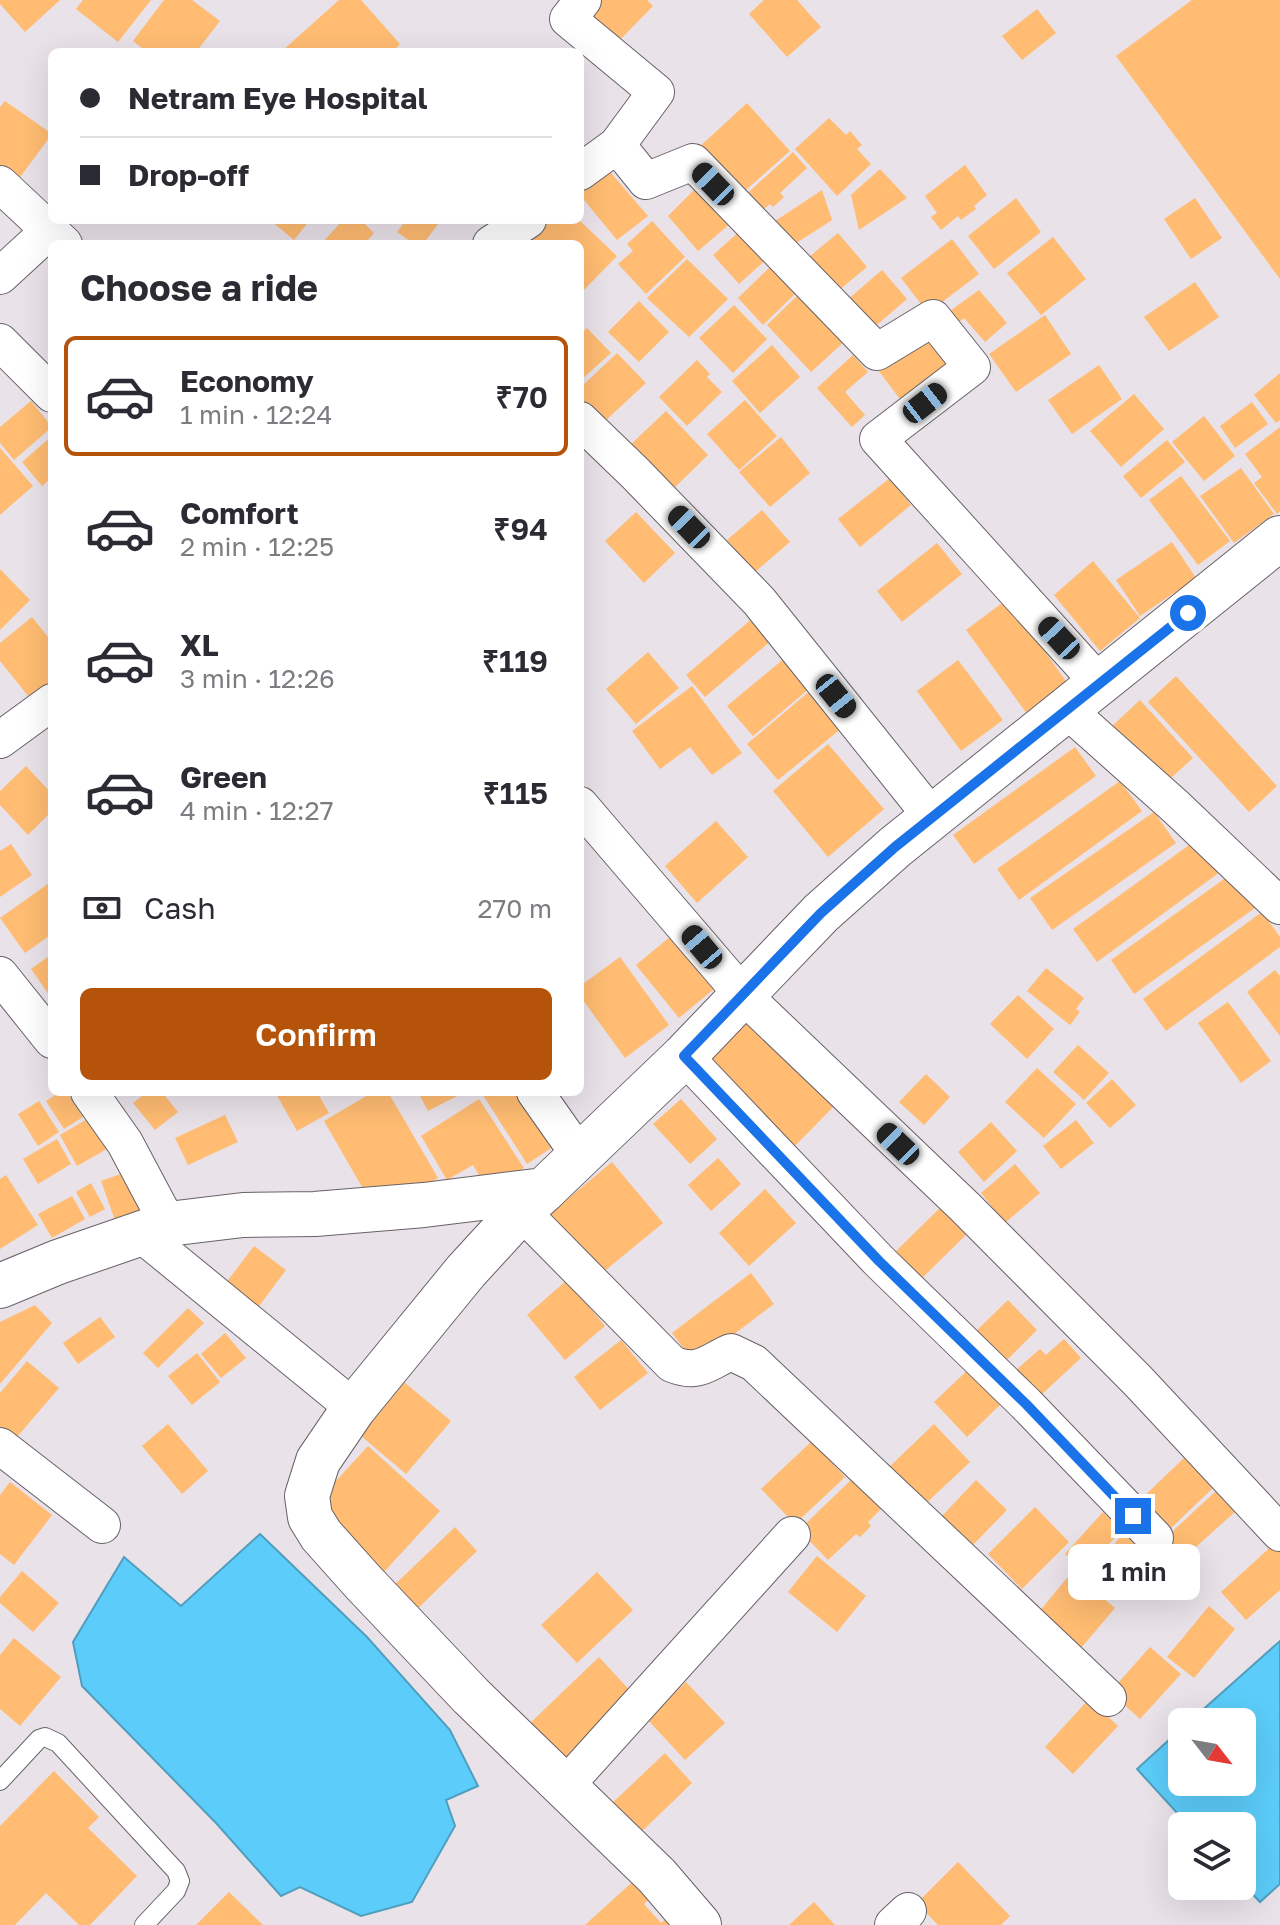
<!DOCTYPE html>
<meta charset="utf-8">
<style>
:root{--surface:#fff;--page:#f2f2f3;--text:#2b2b33;--muted:#7c7c81;--line:#e1e1e2;--accent:#b45309}
body{margin:0;font-family:"Golos Text",sans-serif;background:var(--page);color:var(--text);height:100vh;display:flex;flex-direction:column;font-size:30px;white-space:nowrap}
*{box-sizing:border-box;margin:0}
p{font-size:26px;color:var(--muted)}
.icon{flex:none;width:44px;height:44px;fill:none;stroke:currentColor;stroke-width:2;stroke-linecap:round;stroke-linejoin:round}
.map{position:relative;flex:1;overflow:hidden}
.panel{position:absolute;left:48px;top:240px;width:536px;height:856px;display:flex;flex-direction:column;background:var(--surface);border-radius:12px;box-shadow:0 8px 32px #0002}
.panel>*{flex:none}
.top-card{position:absolute;left:48px;top:48px;width:536px;height:176px;border-radius:12px;box-shadow:0 8px 32px #0002;display:grid;align-content:center;height:176px;padding:0 32px;background:var(--surface)}
.needle{width:52px;rotate:121deg}
.fabs{position:absolute;left:1168px;top:1708px;display:grid;gap:16px}
.fabs a{display:grid;place-items:center;width:88px;height:88px;border-radius:12px;background:var(--surface);box-shadow:0 8px 32px #0002;font-size:40px}
.end{position:absolute;width:36px;height:36px;margin:-18px;border:10px solid #1a73e8;background:#fff;box-shadow:0 0 0 4px #fff}
.from{border-radius:50%}
.bubble{position:absolute;height:56px;border-radius:12px;background:var(--surface);box-shadow:0 8px 32px #0002;font-size:26px;font-weight:600;line-height:56px;text-align:center}
.car{position:absolute;width:24px;height:48px;margin:-24px -12px;border-radius:10px;box-shadow:0 0 6px 2px #0007;background:linear-gradient(#222 24%,#8ab4d8 0 40%,#222 0 76%,#8ab4d8 0 86%,#222 0)}
.top-card b{display:flex;align-items:center;gap:28px;height:76px;font-size:30px}
.top-card b+b{border-top:2px solid var(--line)}
.top-card i{width:20px;height:20px;background:var(--text)}
ul{padding:0;list-style:none}
li{display:flex;align-items:center;gap:24px;height:120px;margin:0 16px 12px;padding:0 16px;border:4px solid transparent;border-radius:12px}
li div{flex:1}
li b{display:block;font-size:30px}
li em{font-style:normal;font-weight:600}
li.active{border-color:var(--accent)}
li>.icon{width:72px;height:72px;stroke-width:1.5}
h2{padding:0 32px;font-size:36px;line-height:96px}
.pay{display:flex;align-items:center;gap:20px;height:88px;padding:0 32px;font-size:30px}
.pay p{margin-inline-start:auto}
.cta{display:flex;gap:16px;margin-top:auto;padding:16px 32px}
.cta a{flex:1;height:92px;border-radius:12px;background:var(--accent);color:#fff;font-size:32px;font-weight:600;line-height:92px;text-align:center}
.map>svg:first-child{display:block}
.water{fill:#5ccdfa;stroke:#509ebe;stroke-width:2}
.building{fill:#ffbc72}
.lines{fill:none;stroke-linecap:round;stroke-linejoin:round}
.lane-casing{stroke:#686268;stroke-width:20}
.street-casing{stroke:#686268;stroke-width:38}
.secondary-casing{stroke:#686268;stroke-width:46}
.lane{stroke:#fff;stroke-width:18}
.street{stroke:#fff;stroke-width:36}
.secondary{stroke:#fff;stroke-width:44}
.route{stroke:#1a73e8;stroke-width:10}
</style>
<div class="map">
<svg width="1280" height="1925" viewBox="0 0 1280 1925">
<rect width="100%" height="100%" fill="#eae2e9"/>
<!-- water -->
<g class="water">
<polygon points="260,1534 367,1637 450,1730 478,1786 446,1800 455,1826 412,1902 361,1916 300,1887 281,1896 216,1823 82,1686 73,1642 124,1557 181,1606"/>
<polygon points="1280,1641 1280,1884 1260,1902 1242,1883 1242,1826 1189,1826 1137,1769 1182,1728 1182,1782 1242,1782 1242,1722 1189,1722"/>
</g>
<!-- building -->
<g class="building">
<polygon points="0,0 60,0 25,32 0,4"/>
<polygon points="83,0 151,0 118,42 76,9"/>
<polygon points="164,0 192,0 220,21 196,52 147,52 133,41"/>
<polygon points="339,0 361,0 400,44 392,52 281,52"/>
<polygon points="588,0 647,0 653,6 613,47 577,12"/>
<polygon points="764,0 797,0 821,27 787,57 749,14"/>
<polygon points="1192,0 1280,0 1280,279 1116,56"/>
<polygon points="1037,9 1056,33 1022,60 1002,36"/>
<polygon points="5,101 52,134 18,180 0,167 0,107"/>
<polygon points="747,103 790,151 738,197 696,150"/>
<polygon points="829,118 846,135 850,131 862,145 857,149 871,164 837,196 795,149"/>
<polygon points="793,152 807,168 780,193 784,197 773,207 770,204 758,214 743,197"/>
<polygon points="599,159 648,216 617,240 580,195 580,177"/>
<polygon points="965,165 987,195 974,206 976,209 961,220 958,216 941,230 931,217 937,213 925,196"/>
<polygon points="880,169 907,198 859,230 851,195"/>
<polygon points="694,190 731,223 698,251 668,216"/>
<polygon points="822,190 832,220 787,249 766,227"/>
<polygon points="1016,198 1041,232 994,269 968,236"/>
<polygon points="1195,198 1222,238 1191,259 1164,219"/>
<polygon points="270,220 310,220 294,240"/>
<polygon points="343,220 361,220 374,233 364,244 321,244"/>
<polygon points="406,220 441,220 423,244 414,244 397,232"/>
<polygon points="549,220 579,220 617,256 580,294 580,244 526,244"/>
<polygon points="652,221 685,257 646,294 618,264 633,251 627,244"/>
<polygon points="742,229 768,258 739,284 713,255"/>
<polygon points="838,233 867,267 827,300 798,266"/>
<polygon points="1053,237 1086,279 1041,315 1007,273"/>
<polygon points="952,239 979,274 928,313 901,278"/>
<polygon points="687,259 728,299 689,337 647,298"/>
<polygon points="772,265 797,292 763,325 738,298"/>
<polygon points="882,270 907,299 864,336 839,307"/>
<polygon points="1195,282 1219,317 1169,351 1144,317"/>
<polygon points="979,290 1007,323 985,342 964,318 959,322 950,311"/>
<polygon points="800,293 845,341 811,372 767,325"/>
<polygon points="639,301 669,332 639,362 608,332"/>
<polygon points="734,305 767,339 733,373 699,338"/>
<polygon points="1045,315 1071,354 1016,392 989,354"/>
<polygon points="587,328 611,353 580,381 580,334"/>
<polygon points="925,334 950,366 903,403 878,370"/>
<polygon points="772,345 800,377 760,413 732,381"/>
<polygon points="617,353 646,383 603,423 580,397 580,388"/>
<polygon points="853,355 868,372 845,392 865,415 852,427 817,388"/>
<polygon points="697,360 710,374 707,377 722,392 687,426 659,397"/>
<polygon points="1099,365 1122,399 1072,434 1048,400"/>
<polygon points="1280,373 1280,420 1276,423 1254,395"/>
<polygon points="1134,394 1164,429 1121,467 1090,431"/>
<polygon points="745,400 777,436 739,470 707,434"/>
<polygon points="31,401 52,427 14,460 0,443 0,427"/>
<polygon points="1252,402 1268,424 1235,448 1220,426"/>
<polygon points="666,411 708,455 669,493 626,449"/>
<polygon points="1204,416 1235,456 1204,481 1172,442"/>
<polygon points="1280,427 1280,511 1277,514 1254,483 1262,477 1245,454"/>
<polygon points="52,436 52,477 42,486 22,462"/>
<polygon points="781,437 810,473 770,507 739,472"/>
<polygon points="1167,440 1185,462 1141,498 1123,476"/>
<polygon points="0,448 33,486 0,515"/>
<polygon points="1241,468 1274,514 1234,543 1200,496"/>
<polygon points="1181,476 1230,541 1198,565 1149,500"/>
<polygon points="890,478 911,505 860,547 838,519"/>
<polygon points="762,510 790,542 755,572 727,540"/>
<polygon points="636,512 675,553 644,583 605,541"/>
<polygon points="1172,542 1196,578 1140,616 1116,580"/>
<polygon points="937,543 962,574 902,622 877,591"/>
<polygon points="1093,561 1140,618 1100,651 1054,595"/>
<polygon points="0,569 30,600 0,630"/>
<polygon points="1006,600 1050,651 1046,653 1068,684 1027,714 966,630"/>
<polygon points="760,612 779,634 705,697 686,675"/>
<polygon points="32,617 52,642 52,687 33,702 0,661 0,643"/>
<polygon points="648,652 679,688 636,724 606,689"/>
<polygon points="786,657 811,687 753,736 727,706"/>
<polygon points="958,660 1003,720 961,751 917,691"/>
<polygon points="1176,676 1277,786 1249,812 1148,702"/>
<polygon points="692,686 742,753 712,775 690,747 660,769 632,731"/>
<polygon points="811,690 842,728 778,780 747,744"/>
<polygon points="1140,700 1193,758 1162,786 1110,728"/>
<polygon points="828,744 884,809 828,857 773,791"/>
<polygon points="1075,747 1096,776 974,864 953,835"/>
<polygon points="26,766 52,794 52,811 28,835 0,805 0,791"/>
<polygon points="1120,781 1142,811 1019,900 997,869"/>
<polygon points="1154,812 1176,843 1052,930 1030,898"/>
<polygon points="716,821 748,857 697,903 665,866"/>
<polygon points="1196,840 1220,872 1097,962 1073,929"/>
<polygon points="11,844 32,875 0,897 0,851"/>
<polygon points="1231,874 1255,908 1134,994 1111,960"/>
<polygon points="52,881 52,934 25,953 0,918"/>
<polygon points="1262,912 1280,937 1280,947 1166,1031 1143,999"/>
<polygon points="671,936 714,989 679,1018 636,965"/>
<polygon points="52,954 52,999 31,969"/>
<polygon points="620,957 669,1025 625,1058 580,996 580,986"/>
<polygon points="1046,968 1084,998 1076,1009 1080,1012 1070,1025 1027,991"/>
<polygon points="1275,970 1280,976 1280,1036 1247,992"/>
<polygon points="1018,995 1054,1029 1027,1059 990,1024"/>
<polygon points="1228,1002 1271,1061 1241,1083 1198,1023"/>
<polygon points="757,1013 842,1098 790,1151 704,1066"/>
<polygon points="1078,1045 1109,1073 1084,1100 1053,1072"/>
<polygon points="1037,1068 1076,1104 1044,1138 1005,1102"/>
<polygon points="926,1074 950,1097 924,1125 899,1102"/>
<polygon points="1112,1079 1136,1105 1110,1128 1086,1103"/>
<polygon points="60,1092 67,1092 83,1117 64,1129 46,1101"/>
<polygon points="147,1092 162,1092 178,1112 155,1130 133,1103"/>
<polygon points="275,1092 317,1092 329,1113 297,1131"/>
<polygon points="373,1092 388,1092 438,1178 407,1196 373,1206 324,1121"/>
<polygon points="418,1092 465,1092 428,1111"/>
<polygon points="481,1092 518,1092 553,1147 527,1164"/>
<polygon points="479,1099 524,1168 487,1189 473,1165 447,1180 421,1136"/>
<polygon points="681,1099 717,1139 690,1164 653,1124"/>
<polygon points="39,1101 59,1132 38,1146 18,1114"/>
<polygon points="225,1115 238,1142 188,1165 175,1138"/>
<polygon points="89,1118 107,1149 77,1166 60,1135"/>
<polygon points="1076,1120 1094,1143 1061,1169 1043,1146"/>
<polygon points="991,1122 1017,1151 984,1182 958,1152"/>
<polygon points="57,1139 71,1164 38,1184 23,1159"/>
<polygon points="718,1158 741,1184 711,1211 688,1185"/>
<polygon points="612,1162 663,1223 596,1278 546,1217"/>
<polygon points="1015,1164 1040,1193 1005,1223 981,1193"/>
<polygon points="129,1171 145,1215 117,1226 101,1181"/>
<polygon points="6,1175 38,1225 0,1249 0,1179"/>
<polygon points="91,1183 105,1209 90,1217 76,1192"/>
<polygon points="765,1189 796,1223 749,1266 719,1233"/>
<polygon points="72,1196 85,1219 52,1238 38,1214"/>
<polygon points="946,1202 973,1228 915,1285 889,1258"/>
<polygon points="254,1246 286,1270 257,1309 225,1284"/>
<polygon points="751,1273 774,1304 695,1364 672,1333"/>
<polygon points="567,1280 605,1326 565,1360 527,1315"/>
<polygon points="1008,1300 1037,1330 999,1368 970,1337"/>
<polygon points="35,1305 52,1323 0,1384 0,1322"/>
<polygon points="188,1308 204,1323 158,1368 143,1353"/>
<polygon points="100,1317 115,1337 78,1364 63,1343"/>
<polygon points="225,1333 246,1358 221,1378 201,1354"/>
<polygon points="1064,1339 1081,1358 1040,1396 1019,1379 1023,1376 1017,1369 1040,1349 1046,1355"/>
<polygon points="621,1340 648,1373 600,1410 574,1377"/>
<polygon points="197,1353 220,1382 192,1405 168,1376"/>
<polygon points="27,1361 59,1388 11,1444 0,1434 0,1393"/>
<polygon points="973,1365 1006,1399 967,1437 934,1402"/>
<polygon points="398,1377 451,1421 406,1474 354,1430"/>
<polygon points="168,1424 208,1471 182,1494 142,1446"/>
<polygon points="934,1424 970,1462 920,1509 885,1471"/>
<polygon points="812,1441 845,1477 795,1524 761,1489"/>
<polygon points="368,1446 440,1511 383,1573 312,1507"/>
<polygon points="1186,1456 1215,1486 1166,1533 1137,1503"/>
<polygon points="852,1479 881,1509 868,1522 871,1526 860,1537 856,1534 828,1560 799,1530"/>
<polygon points="976,1480 1007,1510 971,1547 941,1517"/>
<polygon points="10,1482 52,1515 14,1565 0,1554 0,1495"/>
<polygon points="1217,1490 1236,1511 1178,1563 1160,1543"/>
<polygon points="1035,1507 1069,1542 1022,1589 988,1554"/>
<polygon points="1103,1512 1122,1530 1084,1571 1065,1554"/>
<polygon points="455,1527 477,1551 411,1615 388,1591"/>
<polygon points="1124,1533 1151,1556 1113,1600 1086,1576"/>
<polygon points="1275,1543 1280,1549 1280,1590 1246,1620 1221,1592"/>
<polygon points="817,1556 866,1596 837,1632 788,1592"/>
<polygon points="22,1571 59,1603 33,1632 0,1603 0,1597"/>
<polygon points="597,1572 633,1610 577,1663 541,1625"/>
<polygon points="1072,1572 1115,1608 1076,1654 1034,1618"/>
<polygon points="1209,1606 1235,1629 1194,1678 1167,1657"/>
<polygon points="14,1638 61,1677 20,1726 0,1709 0,1655"/>
<polygon points="1150,1647 1181,1674 1140,1719 1110,1692"/>
<polygon points="599,1657 634,1695 560,1765 525,1728"/>
<polygon points="686,1682 725,1723 685,1760 647,1719"/>
<polygon points="1089,1699 1118,1726 1073,1774 1045,1747"/>
<polygon points="665,1753 692,1783 635,1838 607,1808"/>
<polygon points="54,1771 99,1817 88,1828 137,1876 90,1925 79,1925 46,1893 15,1925 0,1925 0,1826"/>
<polygon points="958,1862 1010,1916 1001,1925 938,1925 917,1903"/>
<polygon points="640,1875 656,1893 644,1904 661,1923 674,1912 685,1925 585,1925"/>
<polygon points="229,1892 263,1925 196,1925"/>
<polygon points="814,1902 835,1925 789,1925"/>
</g>
<g class="lines">
<!-- lane casing -->
<g class="lane-casing">
<polyline id="lane" points="0,1781 39,1739 45,1737 58,1743 176,1871 180,1881 176,1891 144,1925"/>
</g>
<!-- street casing -->
<g class="street-casing">
<g id="street">
<polyline points="617,145 646,181 693,162 877,352 933,318 972,367 878,439 1099,683"/>
<polyline points="580,172 617,145 656,92 568,19 583,0"/>
<polyline points="0,184 64,244"/>
<polyline points="491,244 528,220"/>
<polyline points="0,276 50,230"/>
<polyline points="0,342 52,394"/>
<polyline points="580,420 635,473 759,601 932,817"/>
<polyline points="1066,709 1176,807 1280,906"/>
<polyline points="0,740 52,702"/>
<polyline points="580,805 742,994 965,1207 1138,1381 1280,1533"/>
<polyline points="0,975 52,1040"/>
<polyline points="684,1056 879,1261 1026,1404 1155,1538"/>
<polyline points="89,1092 125,1143 168,1224"/>
<polyline points="535,1092 580,1156"/>
<path d="M521 1211 672 1364C699 1375 708 1362 731 1352L754 1363 1108 1698"/>
<polyline points="141,1234 354,1408"/>
<polyline points="0,1446 102,1525"/>
<polyline points="566,1785 792,1535"/>
<polyline points="893,1925 908,1911"/>
</g>
</g>
<!-- secondary casing -->
<g class="secondary-casing">
<g id="secondary">
<polyline points="544,1190 521,1211 466,1271 354,1408 318,1461 307,1496 310,1517 321,1535 363,1582 471,1696 657,1876 699,1925"/>
<polyline points="0,1286 58,1262 168,1224 243,1215 315,1214 424,1205 544,1190 684,1056 821,913 895,847 1280,538"/>
</g>
</g>
<!-- lane -->
<use href="#lane" class="lane"/>
<!-- street -->
<use href="#street" class="street"/>
<!-- secondary -->
<use href="#secondary" class="secondary"/>
</g>
<g class="lines">
<!-- route -->
<polyline class="route" points="1133,1516 1026,1404 879,1261 684,1056 821,913 895,847 1188,613"/>
</g>
</svg>
<div class="fabs">
<a><svg class="needle" viewBox="-14 -14 28 28"><path d="M0-13l5 13h-10z" fill="#e53935"/><path d="M0 13l5-13h-10z" fill="#7c7c81"/></svg></a>
<a><svg class="icon" aria-label="layers" viewBox="0 0 24 24"><path d="M12 4l9 5-9 5-9-5zM3 14l9 5 9-5"/></svg></a>
</div>
<i class="end from" style="left:1188px;top:613px"></i>
<i class="end" style="left:1133px;top:1516px"></i>
<div class="bubble" style="left:1068px;top:1544px;width:132px">1 min</div>
<i class="car" style="left:713px;top:184px;rotate:316deg"></i>
<i class="car" style="left:925px;top:403px;rotate:52deg"></i>
<i class="car" style="left:689px;top:527px;rotate:316deg"></i>
<i class="car" style="left:1059px;top:638px;rotate:317deg"></i>
<i class="car" style="left:836px;top:696px;rotate:141deg"></i>
<i class="car" style="left:702px;top:947px;rotate:320deg"></i>
<i class="car" style="left:898px;top:1144px;rotate:314deg"></i>
<div class="top-card">
<b><i class="from"></i>Netram Eye Hospital</b>
<b><i></i>Drop-off</b>
</div>
<section class="panel">
<h2>Choose a ride</h2>
<ul>
<li class="active"><svg class="icon" aria-label="car" viewBox="0 0 24 24"><path d="M5 17H2v-5l4-1 3-4h7l3 4 3 1v5h-3M9 17h6M6 11h13"/><circle cx="7" cy="17" r="2"/><circle cx="17" cy="17" r="2"/></svg><div><b>Economy</b><p>1 min · 12:24</p></div><em>₹70</em></li>
<li><svg class="icon" aria-label="car" viewBox="0 0 24 24"><path d="M5 17H2v-5l4-1 3-4h7l3 4 3 1v5h-3M9 17h6M6 11h13"/><circle cx="7" cy="17" r="2"/><circle cx="17" cy="17" r="2"/></svg><div><b>Comfort</b><p>2 min · 12:25</p></div><em>₹94</em></li>
<li><svg class="icon" aria-label="car" viewBox="0 0 24 24"><path d="M5 17H2v-5l4-1 3-4h7l3 4 3 1v5h-3M9 17h6M6 11h13"/><circle cx="7" cy="17" r="2"/><circle cx="17" cy="17" r="2"/></svg><div><b>XL</b><p>3 min · 12:26</p></div><em>₹119</em></li>
<li><svg class="icon" aria-label="car" viewBox="0 0 24 24"><path d="M5 17H2v-5l4-1 3-4h7l3 4 3 1v5h-3M9 17h6M6 11h13"/><circle cx="7" cy="17" r="2"/><circle cx="17" cy="17" r="2"/></svg><div><b>Green</b><p>4 min · 12:27</p></div><em>₹115</em></li>
</ul>
<div class="pay"><svg class="icon" aria-label="cash" viewBox="0 0 24 24"><path d="M3 7h18v10H3z"/><circle cx="12" cy="12" r="2"/></svg>Cash<p>270 m</p></div>
<div class="cta"><a>Confirm</a></div>
</section>
</div>
